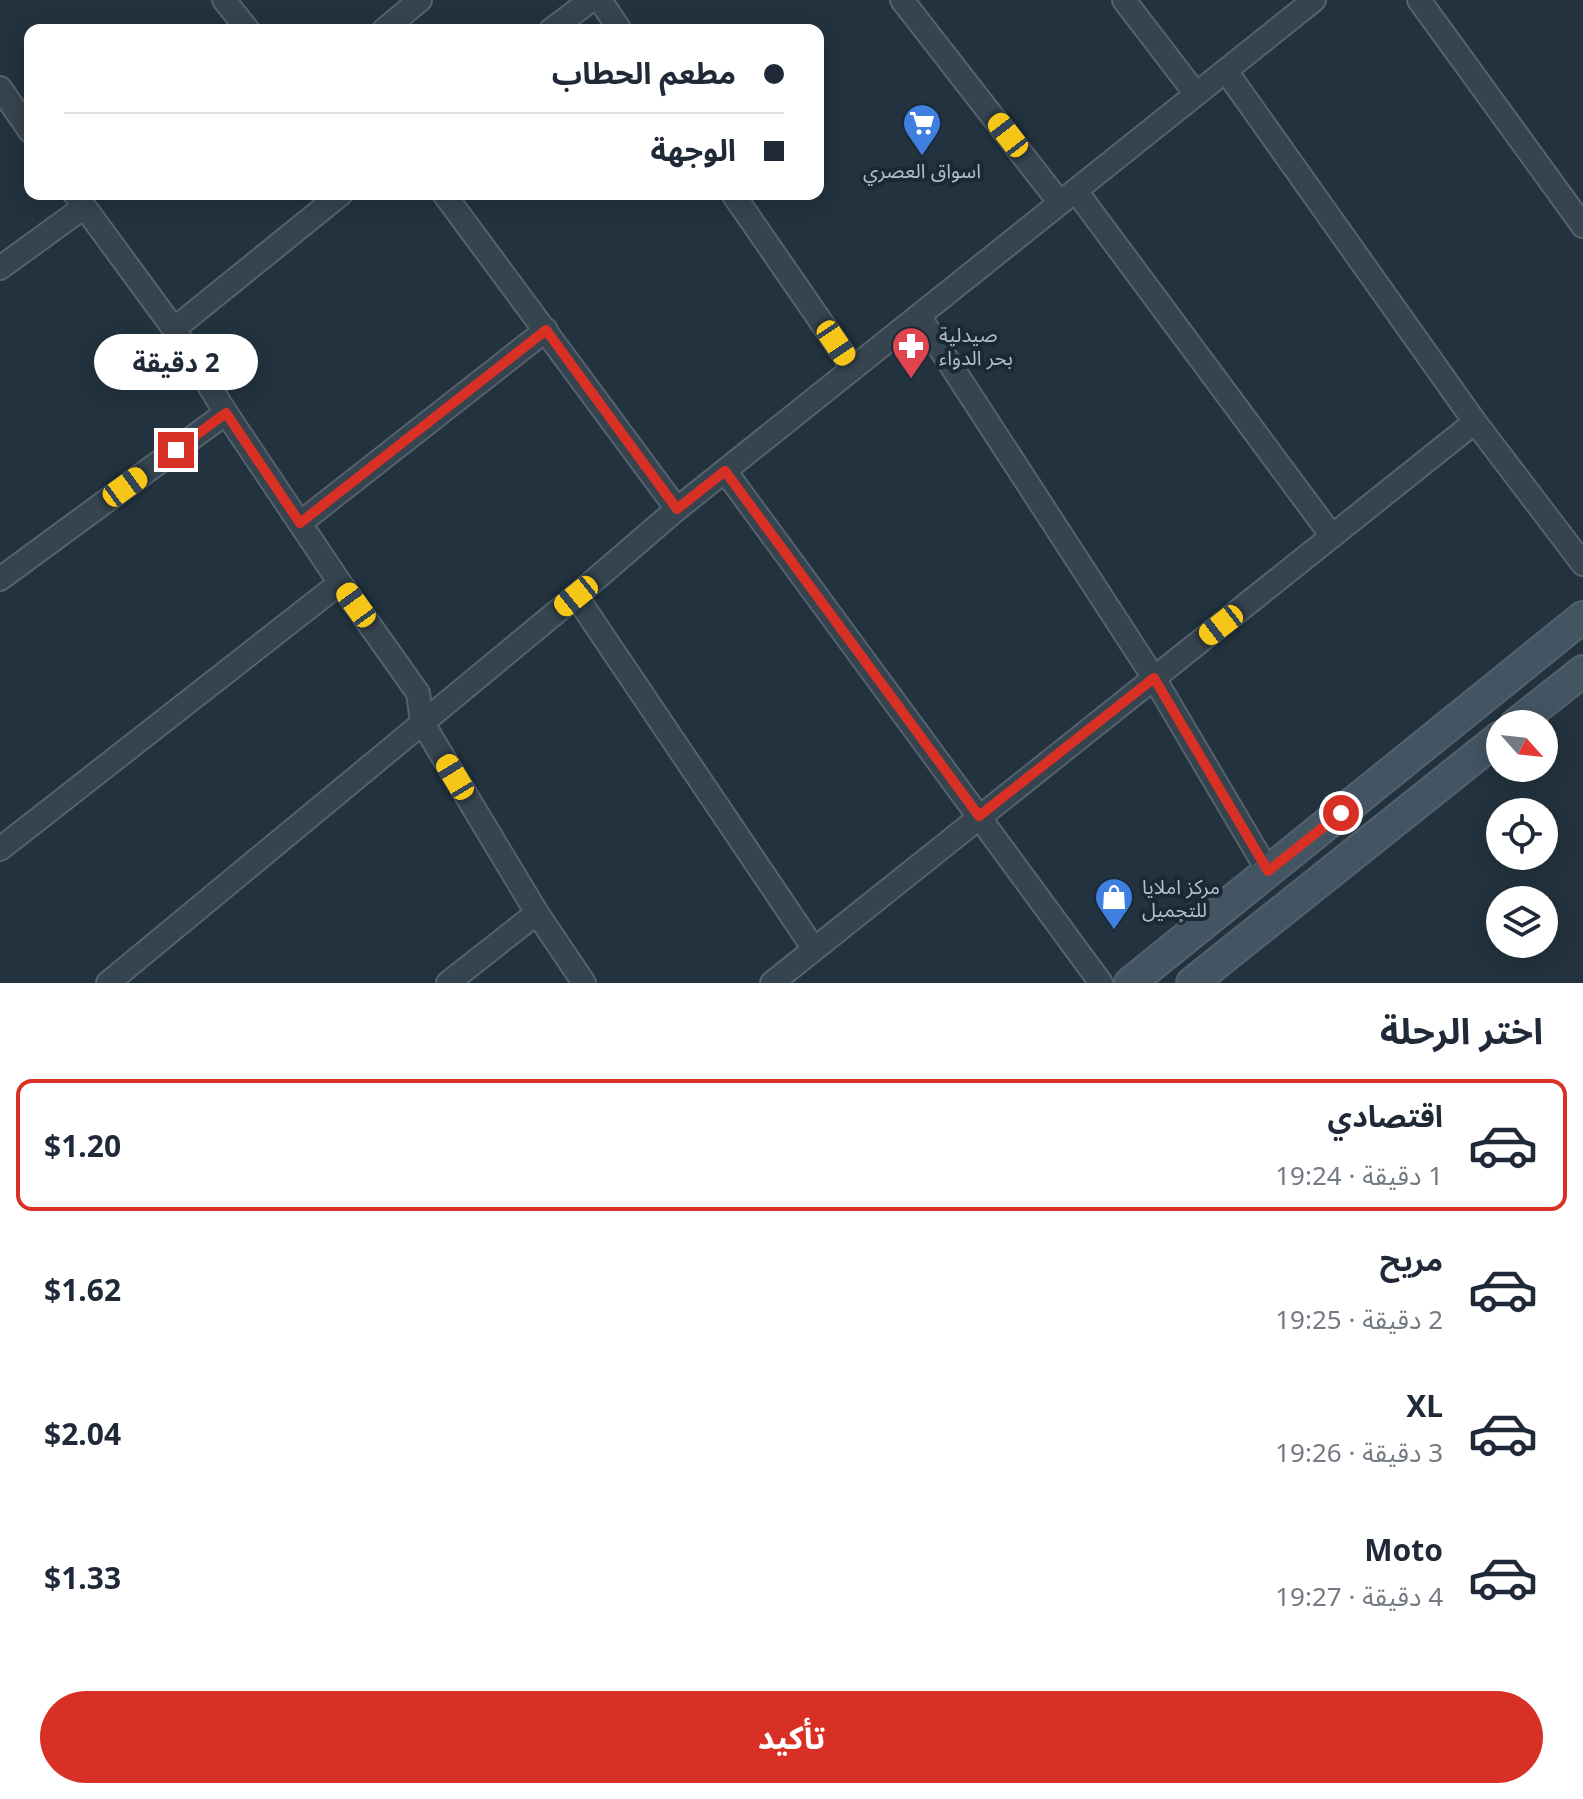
<!DOCTYPE html>
<html lang="ar">
<meta charset="utf-8">
<style>
:root{--surface:#fff;--page:#f2f2f3;--text:#1f2937;--muted:#747a83;--line:#e0e1e3;--accent:#d93025}
body{margin:0;font-family:"Noto Sans","Noto Sans Arabic",sans-serif;background:var(--page);color:var(--text);direction:rtl;height:100vh;display:flex;flex-direction:column;font-size:30px;white-space:nowrap}
*{box-sizing:border-box;margin:0}
p{font-size:26px;color:var(--muted)}
.icon{flex:none;width:44px;height:44px;fill:none;stroke:currentColor;stroke-width:2;stroke-linecap:round;stroke-linejoin:round}
.map{position:relative;height:983px;overflow:hidden;direction:ltr}
.side{display:flex;flex-direction:column;background:var(--surface);flex:1}
.side>*{flex:none}
.guide{position:absolute;left:24px;top:24px;width:800px;height:176px;border-radius:16px;box-shadow:0 4px 20px #0003;direction:rtl;display:grid;align-content:center;height:176px;padding:0 40px;background:var(--surface)}
.needle{width:52px;rotate:117deg}
.controls{position:absolute;left:1486px;top:710px;display:grid;gap:16px}
.controls a{display:grid;place-items:center;width:72px;height:72px;border-radius:50%;background:var(--surface);box-shadow:0 4px 20px #0003;font-size:40px}
.end{position:absolute;width:36px;height:36px;margin:-18px;border:10px solid #d93025;background:#fff;box-shadow:0 0 0 4px #fff}
.from{border-radius:50%}
.bubble{position:absolute;height:56px;border-radius:28px;background:var(--surface);box-shadow:0 4px 20px #0003;font-size:26px;font-weight:700;line-height:56px;text-align:center;direction:rtl}
.car{position:absolute;width:24px;height:48px;margin:-24px -12px;border-radius:10px;box-shadow:0 0 6px 2px #0007;background:linear-gradient(#f5c518 24%,#345 0 40%,#f5c518 0 76%,#345 0 86%,#f5c518 0)}
.guide b{display:flex;align-items:center;gap:28px;height:76px;font-size:30px}
.guide b+b{border-top:2px solid var(--line)}
.guide i{width:20px;height:20px;background:var(--text)}
ul{padding:0;list-style:none}
li{display:flex;align-items:center;gap:24px;height:132px;margin:0 16px 12px;padding:0 24px;border:4px solid transparent;border-radius:16px}
li div{flex:1}
li b{display:block;font-size:30px}
li em{font-style:normal;font-weight:700}
li.active{border-color:var(--accent)}
li>.icon{width:72px;height:72px;stroke-width:1.5}
h2{padding:0 40px;font-size:36px;line-height:96px}
.action{display:flex;gap:16px;margin-top:auto;padding:16px 40px}
.action a{flex:1;height:92px;border-radius:48px;background:var(--accent);color:#fff;font-size:32px;font-weight:700;line-height:92px;text-align:center}
.map>svg:first-child{display:block}
.lines{fill:none;stroke-linecap:round;stroke-linejoin:round}
.street-casing{stroke:#54626d;stroke-width:26}
.secondary-casing{stroke:#54626d;stroke-width:34}
.street{stroke:#36444f;stroke-width:22}
.secondary{stroke:#435463;stroke-width:30}
.route{stroke:#d93025;stroke-width:10}
.labels{text-anchor:middle;dominant-baseline:central;stroke-width:8;stroke-linejoin:round;paint-order:stroke}
.poi-label{font-size:20px;fill:#b2bfca;stroke:#1b2934;text-anchor:start}
</style>
<div class="map">
<svg width="1583" height="983" viewBox="0 0 1583 983">
<rect width="100%" height="100%" fill="#22333f"/>
<g class="lines">
<!-- street casing -->
<g class="street-casing">
<g id="street">
<polyline points="224,0 248,30"/>
<polyline points="600,0 620,30"/>
<polyline points="902,0 1060,203"/>
<polyline points="1124,0 1196,94"/>
<polyline points="1419,0 1583,226"/>
<polyline points="384,30 420,0"/>
<polyline points="551,30 591,0"/>
<polyline points="1226,71 1475,422 1583,564"/>
<polyline points="0,88 30,131"/>
<polyline points="1076,191 1332,536"/>
<polyline points="75,194 174,329 226,413 340,583 418,693 422,722 537,913 584,983"/>
<polyline points="444,194 677,509"/>
<polyline points="733,194 853,368"/>
<polyline points="0,268 84,207"/>
<polyline points="919,316 1154,678 1268,871"/>
<polyline points="174,329 341,194"/>
<polyline points="725,471 1101,983"/>
<polyline points="300,523 546,330"/>
<polyline points="0,579 226,413"/>
<polyline points="576,596 814,949"/>
<polyline points="0,849 340,583"/>
<polyline points="108,983 576,596 677,509 1314,0"/>
<polyline points="448,983 537,913"/>
<polyline points="772,983 1475,422"/>
</g>
</g>
<!-- secondary casing -->
<g class="secondary-casing">
<g id="secondary">
<polyline points="1516,724 1583,671"/>
<polyline points="1130,983 1583,617"/>
<polyline points="1192,983 1500,737"/>
</g>
</g>
<!-- street -->
<use href="#street" class="street"/>
<!-- secondary -->
<use href="#secondary" class="secondary"/>
</g>
<g class="lines">
<!-- route -->
<polyline class="route" points="176,450 226,413 300,523 546,330 677,509 725,471 979,816 1154,678 1268,871 1341,813"/>
</g>
<!-- icons -->
<defs>
<g id="supermarket-pin" transform="scale(2)"><path d="M0 17L-7.5 6A9.5 9.5 0 1 1 7.5 6Z" fill="#3f7fe0" stroke="#1b2934"/><path d="M-6-5.5h2.5l.6 2H6L4.5 2H-2.5L-4.4-4H-6ZM-1.5 3.2a1.3 1.3 0 1 0 .1 0ZM3 3.2a1.3 1.3 0 1 0 .1 0Z" fill="#fff"/></g>
<g id="pharmacy-pin" transform="scale(2)"><path d="M0 17L-7.5 6A9.5 9.5 0 1 1 7.5 6Z" fill="#e0444e" stroke="#1b2934"/><path d="M-2-6h4v4h4v4h-4v4h-4v-4h-4v-4h4Z" fill="#fff"/></g>
<g id="shop-pin" transform="scale(2)"><path d="M0 17L-7.5 6A9.5 9.5 0 1 1 7.5 6Z" fill="#3f7fe0" stroke="#1b2934"/><path d="M-5-2.5h2.3a2.7 3.5 0 0 1 5.4 0H5L5.5 6h-11ZM-1.5-2.5h3a1.5 2.3 0 0 0-3 0Z" fill="#fff"/></g>
</defs>
<g fill-rule="evenodd">
<use href="#supermarket-pin" x="922" y="123"/>
<use href="#pharmacy-pin" x="911" y="346"/>
<use href="#shop-pin" x="1114" y="897"/>
</g>
<g class="labels">
<!-- poi labels -->
<g class="poi-label">
<text x="922" y="170" text-anchor="middle">اسواق العصري</text>
<text x="939" y="334">صيدلية<tspan x="939" dy="23">بحر الدواء</tspan></text>
<text x="1142" y="886">مركز املايا<tspan x="1142" dy="23">للتجميل</tspan></text>
</g>
</g>
</svg>
<div class="controls">
<a><svg class="needle" viewBox="-14 -14 28 28"><path d="M0-13l5 13h-10z" fill="#e53935"/><path d="M0 13l5-13h-10z" fill="#747a83"/></svg></a>
<a><svg class="icon" aria-label="locate" viewBox="0 0 24 24"><circle cx="12" cy="12" r="6"/><path d="M12 2v4M12 18v4M2 12h4M18 12h4"/></svg></a>
<a><svg class="icon" aria-label="layers" viewBox="0 0 24 24"><path d="M12 4l9 5-9 5-9-5zM3 14l9 5 9-5"/></svg></a>
</div>
<i class="end from" style="left:1341px;top:813px"></i>
<i class="end" style="left:176px;top:450px"></i>
<div class="bubble" style="left:94px;top:334px;width:164px">2 دقيقة</div>
<i class="car" style="left:1008px;top:135px;rotate:322deg"></i>
<i class="car" style="left:836px;top:343px;rotate:146deg"></i>
<i class="car" style="left:125px;top:487px;rotate:54deg"></i>
<i class="car" style="left:576px;top:596px;rotate:231deg"></i>
<i class="car" style="left:356px;top:605px;rotate:324deg"></i>
<i class="car" style="left:1221px;top:625px;rotate:232deg"></i>
<i class="car" style="left:455px;top:777px;rotate:329deg"></i>
<div class="guide">
<b><i class="from"></i>مطعم الحطاب</b>
<b><i></i>الوجهة</b>
</div>
</div>
<section class="side">
<h2>اختر الرحلة</h2>
<ul>
<li class="active"><svg class="icon" aria-label="car" viewBox="0 0 24 24"><path d="M5 17H2v-5l4-1 3-4h7l3 4 3 1v5h-3M9 17h6M6 11h13"/><circle cx="7" cy="17" r="2"/><circle cx="17" cy="17" r="2"/></svg><div><b>اقتصادي</b><p>1 دقيقة · 19:24</p></div><em>$1.20</em></li>
<li><svg class="icon" aria-label="car" viewBox="0 0 24 24"><path d="M5 17H2v-5l4-1 3-4h7l3 4 3 1v5h-3M9 17h6M6 11h13"/><circle cx="7" cy="17" r="2"/><circle cx="17" cy="17" r="2"/></svg><div><b>مريح</b><p>2 دقيقة · 19:25</p></div><em>$1.62</em></li>
<li><svg class="icon" aria-label="car" viewBox="0 0 24 24"><path d="M5 17H2v-5l4-1 3-4h7l3 4 3 1v5h-3M9 17h6M6 11h13"/><circle cx="7" cy="17" r="2"/><circle cx="17" cy="17" r="2"/></svg><div><b>XL</b><p>3 دقيقة · 19:26</p></div><em>$2.04</em></li>
<li><svg class="icon" aria-label="car" viewBox="0 0 24 24"><path d="M5 17H2v-5l4-1 3-4h7l3 4 3 1v5h-3M9 17h6M6 11h13"/><circle cx="7" cy="17" r="2"/><circle cx="17" cy="17" r="2"/></svg><div><b>Moto</b><p>4 دقيقة · 19:27</p></div><em>$1.33</em></li>
</ul>
<div class="action"><a>تأكيد</a></div>
</section>
